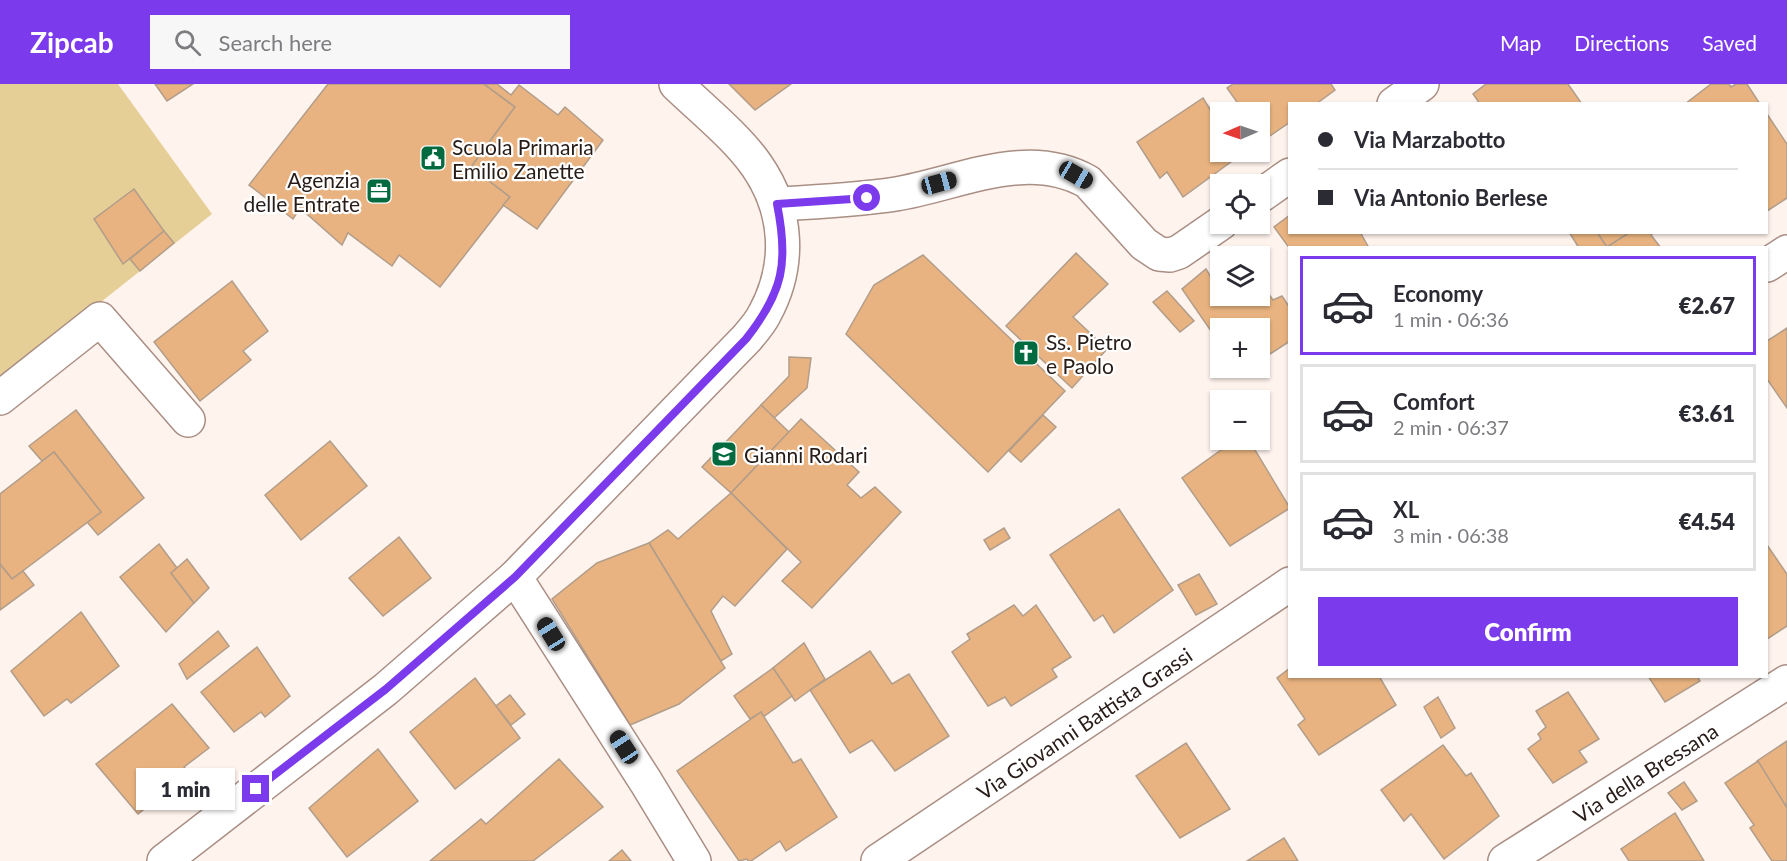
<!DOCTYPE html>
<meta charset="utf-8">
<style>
:root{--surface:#fff;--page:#f7f7f7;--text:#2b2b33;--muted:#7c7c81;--line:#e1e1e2;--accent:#7c3aed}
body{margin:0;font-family:Lato,sans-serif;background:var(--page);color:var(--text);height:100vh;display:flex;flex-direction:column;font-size:22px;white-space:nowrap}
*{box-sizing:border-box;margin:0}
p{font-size:20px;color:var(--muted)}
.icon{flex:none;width:33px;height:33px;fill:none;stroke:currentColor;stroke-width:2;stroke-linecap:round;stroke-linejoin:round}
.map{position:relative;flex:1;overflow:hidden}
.side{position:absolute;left:1288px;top:162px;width:480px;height:432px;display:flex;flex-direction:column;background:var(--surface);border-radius:0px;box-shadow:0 2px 4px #0004}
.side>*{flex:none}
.hud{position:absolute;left:1288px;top:18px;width:480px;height:132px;border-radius:0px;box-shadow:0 2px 4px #0004;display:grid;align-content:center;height:132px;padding:0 30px;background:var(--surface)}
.needle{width:39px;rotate:268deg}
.controls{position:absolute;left:1210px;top:18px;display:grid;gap:12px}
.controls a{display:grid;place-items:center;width:60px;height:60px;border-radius:0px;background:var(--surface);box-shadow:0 2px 4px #0004;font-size:30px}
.end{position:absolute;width:27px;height:27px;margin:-14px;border:8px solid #7c3aed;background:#fff;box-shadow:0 0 0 3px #fff}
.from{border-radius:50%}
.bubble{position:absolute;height:42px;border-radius:0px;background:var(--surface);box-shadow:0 2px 4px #0004;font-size:20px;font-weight:800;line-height:42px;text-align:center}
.car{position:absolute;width:18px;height:36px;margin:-18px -9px;border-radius:8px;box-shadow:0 0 4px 2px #0007;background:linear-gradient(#222 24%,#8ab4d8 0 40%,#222 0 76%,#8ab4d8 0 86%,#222 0)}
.hud b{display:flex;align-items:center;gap:21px;height:57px;font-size:22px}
.hud b+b{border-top:2px solid var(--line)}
.hud i{width:15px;height:15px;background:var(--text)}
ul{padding:10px 0 0;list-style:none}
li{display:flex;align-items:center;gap:18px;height:99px;margin:0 12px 9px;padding:0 18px;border:3px solid var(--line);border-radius:0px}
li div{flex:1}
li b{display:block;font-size:22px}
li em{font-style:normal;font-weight:800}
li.current{border-color:var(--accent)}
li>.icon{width:54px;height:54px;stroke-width:1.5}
.button{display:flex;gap:12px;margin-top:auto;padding:12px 30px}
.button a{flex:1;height:69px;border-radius:0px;background:var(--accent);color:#fff;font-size:24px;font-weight:800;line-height:69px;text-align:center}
header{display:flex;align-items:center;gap:36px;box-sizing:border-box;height:84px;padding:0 30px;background:var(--accent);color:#fff}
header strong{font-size:28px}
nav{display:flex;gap:33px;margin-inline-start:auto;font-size:21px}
.search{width:420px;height:54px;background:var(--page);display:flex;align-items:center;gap:15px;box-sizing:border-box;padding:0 21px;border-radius:0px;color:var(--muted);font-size:22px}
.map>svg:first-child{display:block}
.green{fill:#e6cf97}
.building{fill:#e8b380;stroke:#b19d8a;stroke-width:1.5}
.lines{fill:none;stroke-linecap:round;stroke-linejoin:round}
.minor-casing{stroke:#a98e84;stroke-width:36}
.minor{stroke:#fff;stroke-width:33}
.route{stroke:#7c3aed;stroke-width:8}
.labels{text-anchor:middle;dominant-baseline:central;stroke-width:4.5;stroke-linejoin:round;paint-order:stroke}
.poi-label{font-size:21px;fill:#271c18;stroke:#fff;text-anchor:start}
.street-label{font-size:21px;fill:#271c18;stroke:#fff}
</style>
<header>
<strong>Zipcab</strong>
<div class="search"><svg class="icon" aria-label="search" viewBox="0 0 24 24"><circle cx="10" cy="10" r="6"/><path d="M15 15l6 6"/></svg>Search here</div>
<nav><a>Map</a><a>Directions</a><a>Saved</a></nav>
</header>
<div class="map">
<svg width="1787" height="777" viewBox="0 0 1787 777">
<rect width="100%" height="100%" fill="#fff3ee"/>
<!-- green -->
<polygon class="green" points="0,0 118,0 212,130 0,298"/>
<!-- building -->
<g class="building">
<polygon points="155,0 193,0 167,17"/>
<polygon points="328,0 484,0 515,23 471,83 510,113 440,203 399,171 392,182 348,149 342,161 300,124 293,135 249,101"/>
<polygon points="484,0 497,0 511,11 519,1 558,31 565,23 603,56 537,145 503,121 510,113 471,83 515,23"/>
<polygon points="729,0 791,0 755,26"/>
<polygon points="1233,0 1331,0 1335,6 1316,20 1290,20 1290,38 1264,56 1260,50 1260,28 1244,28 1227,4"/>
<polygon points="1486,0 1568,0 1582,20 1480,20 1473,10"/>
<polygon points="1711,0 1729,0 1731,3 1736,0 1747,0 1760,20 1685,20"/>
<polygon points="1203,14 1221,43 1221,68 1237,68 1239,72 1183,113 1167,88 1160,94 1137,58"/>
<polygon points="1767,30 1787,60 1787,114 1767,127"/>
<polygon points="134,105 164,147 123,180 94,135"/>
<polygon points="1290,131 1290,148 1360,148 1369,164 1290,165 1274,143"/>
<polygon points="164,147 174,159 140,187 130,175"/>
<polygon points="1569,148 1597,148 1607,163 1630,148 1654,148 1651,151 1661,164 1579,164"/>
<polygon points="1597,148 1630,148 1607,163"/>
<polygon points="1076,169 1108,200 1073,233 1107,265 1072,304 1006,242"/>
<polygon points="923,171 1065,307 988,388 846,250 874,201"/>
<polygon points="1206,185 1212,195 1221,189 1221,212 1260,212 1260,198 1273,216 1282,212 1290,224 1290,257 1270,270 1260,257 1260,244 1251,244 1248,241 1242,244 1221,244 1220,260 1182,205"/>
<polygon points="232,197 268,247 243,267 251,276 200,317 154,258"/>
<polygon points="1167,207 1194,237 1180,248 1153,218"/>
<polygon points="1787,244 1787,324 1767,295 1767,257"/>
<polygon points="789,273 811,274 807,304 774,334 761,321 789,292"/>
<polygon points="761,321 789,348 731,409 702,383"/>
<polygon points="76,326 144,414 98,451 87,438 101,428 54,368 42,377 29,362"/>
<polygon points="1043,331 1056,343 1021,378 1009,367"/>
<polygon points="801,335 859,388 847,401 861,414 875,403 901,428 812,524 782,497 801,478 731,409"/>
<polygon points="1235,356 1249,356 1290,424 1230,462 1182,394"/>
<polygon points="330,357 367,402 301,456 265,411"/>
<polygon points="54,368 101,428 12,495 0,480 0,410"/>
<polygon points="731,409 787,465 735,522 723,512 711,527 732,570 721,577 649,459 668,446 678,455"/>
<polygon points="1119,425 1173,506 1114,549 1103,531 1094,537 1050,471"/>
<polygon points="1004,444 1010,454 990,466 984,456"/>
<polygon points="399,453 431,494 383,532 349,494"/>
<polygon points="649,459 725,584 679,620 630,641 552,515 597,479"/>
<polygon points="159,460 177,484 171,489 194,519 166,548 120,493"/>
<polygon points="1767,461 1787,490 1787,542 1767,555"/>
<polygon points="187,475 209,504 194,519 171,489"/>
<polygon points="0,480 12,495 23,487 34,501 0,526"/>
<polygon points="1199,490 1217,520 1196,531 1178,501"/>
<polygon points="1014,521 1023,532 1036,521 1071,573 1052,585 1057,593 1011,622 1005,613 988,622 952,568 970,555 967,550"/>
<polygon points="81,528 119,582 71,619 67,615 44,632 11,587"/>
<polygon points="218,547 229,562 187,595 179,580"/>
<polygon points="804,559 825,595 795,617 773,584"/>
<polygon points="257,563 290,612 265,633 261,628 234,648 201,608"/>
<polygon points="870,567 892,600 909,590 949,652 895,687 872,656 850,669 810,606"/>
<polygon points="773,584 792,612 763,633 761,628 750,635 734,612"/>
<polygon points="1290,584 1290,592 1379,592 1396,621 1319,671 1298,641 1305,635 1277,594"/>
<polygon points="1648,592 1697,592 1700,597 1665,618"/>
<polygon points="475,594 520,654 455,705 410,648"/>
<polygon points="1568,608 1599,655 1579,667 1587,678 1553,699 1528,665 1541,655 1538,650 1546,643 1536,627"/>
<polygon points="510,611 525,630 511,641 496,622"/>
<polygon points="1438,613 1455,644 1441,654 1424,623"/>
<polygon points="172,620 209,664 184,683 190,689 138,730 96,680"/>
<polygon points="761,628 793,679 801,675 837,733 786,767 780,757 751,777 748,777 747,775 739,777 677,687"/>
<polygon points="1787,657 1787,724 1757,677"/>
<polygon points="1186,659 1230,725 1180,754 1136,692"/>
<polygon points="1443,661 1466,692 1471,689 1499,732 1444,775 1411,730 1404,737 1381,706"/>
<polygon points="378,665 418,717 347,773 309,724"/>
<polygon points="559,675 603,723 533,777 430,777 481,735 486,740"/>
<polygon points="1758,677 1787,724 1787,777 1772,777 1750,744 1754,741 1725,699"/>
<polygon points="1684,698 1697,717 1682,726 1668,709"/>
<polygon points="1675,729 1704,777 1629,777 1621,765"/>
<polygon points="1284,754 1298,777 1247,777"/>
<polygon points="622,766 631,777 609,777"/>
</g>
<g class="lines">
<!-- minor casing -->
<g class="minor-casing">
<g id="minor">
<polyline points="1394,20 1422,0"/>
<polyline points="1260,112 1290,91"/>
<path d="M777 120C816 118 857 116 896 110 958 100 1027 63 1088 98L1144 160 1159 170 1170 171 1179 168 1221 139"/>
<polyline points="1767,181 1787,168"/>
<polyline points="0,314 100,235 188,336"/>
<polyline points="515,493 646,698 694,777"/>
<path d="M164 777 386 605 515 493 746 255C753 247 761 238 765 229 791 181 788 127 757 82 737 53 702 25 676 0"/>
<path id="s1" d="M878 777 1290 500"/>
<path id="s2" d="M1505 777 1787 598"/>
</g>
</g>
<!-- minor -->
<use href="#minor" class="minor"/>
</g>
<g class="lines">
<!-- route -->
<path class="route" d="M256 705 386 605 515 493 746 255C783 208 789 179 777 120L867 114"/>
</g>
<!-- icons -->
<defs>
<g id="civic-square" transform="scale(1.35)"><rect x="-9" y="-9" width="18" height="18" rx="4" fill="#036a3f" stroke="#fff"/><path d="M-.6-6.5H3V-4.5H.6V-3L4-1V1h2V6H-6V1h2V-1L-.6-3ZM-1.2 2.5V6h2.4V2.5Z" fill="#fff"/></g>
<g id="office-square" transform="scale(1.35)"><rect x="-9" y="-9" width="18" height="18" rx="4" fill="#036a3f" stroke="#fff"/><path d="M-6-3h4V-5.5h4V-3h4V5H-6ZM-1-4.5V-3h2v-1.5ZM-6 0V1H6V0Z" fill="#fff"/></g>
<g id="church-square" transform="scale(1.35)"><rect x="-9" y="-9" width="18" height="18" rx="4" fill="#036a3f" stroke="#fff"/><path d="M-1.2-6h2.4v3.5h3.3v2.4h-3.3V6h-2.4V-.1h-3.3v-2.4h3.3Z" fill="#fff"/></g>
<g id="school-square" transform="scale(1.35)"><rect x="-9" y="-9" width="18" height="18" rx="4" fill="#036a3f" stroke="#fff"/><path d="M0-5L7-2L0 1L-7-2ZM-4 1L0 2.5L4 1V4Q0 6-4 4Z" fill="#fff"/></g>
</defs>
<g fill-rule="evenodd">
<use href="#civic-square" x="433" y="74"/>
<use href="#office-square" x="379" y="107"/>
<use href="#church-square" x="1026" y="269"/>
<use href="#school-square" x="724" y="370"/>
</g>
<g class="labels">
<!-- poi labels -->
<g class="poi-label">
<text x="452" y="62">Scuola Primaria<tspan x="452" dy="24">Emilio Zanette</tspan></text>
<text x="360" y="95" text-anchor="end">Agenzia<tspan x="360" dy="24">delle Entrate</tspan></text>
<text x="1046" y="257">Ss. Pietro<tspan x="1046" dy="24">e Paolo</tspan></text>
<text x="744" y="370">Gianni Rodari</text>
</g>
<!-- street labels -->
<g class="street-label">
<text stroke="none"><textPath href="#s1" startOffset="248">Via Giovanni Battista Grassi</textPath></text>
<text stroke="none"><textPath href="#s2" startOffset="166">Via della Bressana</textPath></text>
</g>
</g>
</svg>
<div class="controls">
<a><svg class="needle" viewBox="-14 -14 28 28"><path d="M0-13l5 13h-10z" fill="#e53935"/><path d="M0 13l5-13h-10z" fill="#7c7c81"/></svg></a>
<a><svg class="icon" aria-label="locate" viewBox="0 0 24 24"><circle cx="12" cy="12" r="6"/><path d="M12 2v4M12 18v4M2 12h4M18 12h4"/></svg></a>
<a><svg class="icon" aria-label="layers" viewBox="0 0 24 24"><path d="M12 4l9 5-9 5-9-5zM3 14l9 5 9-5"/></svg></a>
<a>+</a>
<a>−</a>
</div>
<i class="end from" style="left:867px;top:114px"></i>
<i class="end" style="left:256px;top:705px"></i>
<div class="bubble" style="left:136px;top:684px;width:99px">1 min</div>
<i class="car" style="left:1076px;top:91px;rotate:120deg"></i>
<i class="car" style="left:939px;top:99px;rotate:75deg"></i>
<i class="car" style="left:551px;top:550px;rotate:328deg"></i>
<i class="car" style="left:624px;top:663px;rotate:327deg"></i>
<div class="hud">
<b><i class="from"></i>Via Marzabotto</b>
<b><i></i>Via Antonio Berlese</b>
</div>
<section class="side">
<ul>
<li class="current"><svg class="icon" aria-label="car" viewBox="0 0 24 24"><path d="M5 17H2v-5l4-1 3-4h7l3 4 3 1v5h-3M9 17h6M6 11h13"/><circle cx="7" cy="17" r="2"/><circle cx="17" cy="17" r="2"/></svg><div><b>Economy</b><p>1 min · 06:36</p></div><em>€2.67</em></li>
<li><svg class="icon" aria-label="car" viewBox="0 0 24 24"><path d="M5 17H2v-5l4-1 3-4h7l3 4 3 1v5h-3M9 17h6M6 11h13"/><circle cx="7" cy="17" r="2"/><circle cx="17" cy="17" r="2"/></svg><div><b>Comfort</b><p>2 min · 06:37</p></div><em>€3.61</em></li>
<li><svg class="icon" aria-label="car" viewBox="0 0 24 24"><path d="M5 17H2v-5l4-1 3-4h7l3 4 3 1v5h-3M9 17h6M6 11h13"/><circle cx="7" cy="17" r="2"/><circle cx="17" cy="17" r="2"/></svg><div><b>XL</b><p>3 min · 06:38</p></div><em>€4.54</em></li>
</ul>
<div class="button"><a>Confirm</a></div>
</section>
</div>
